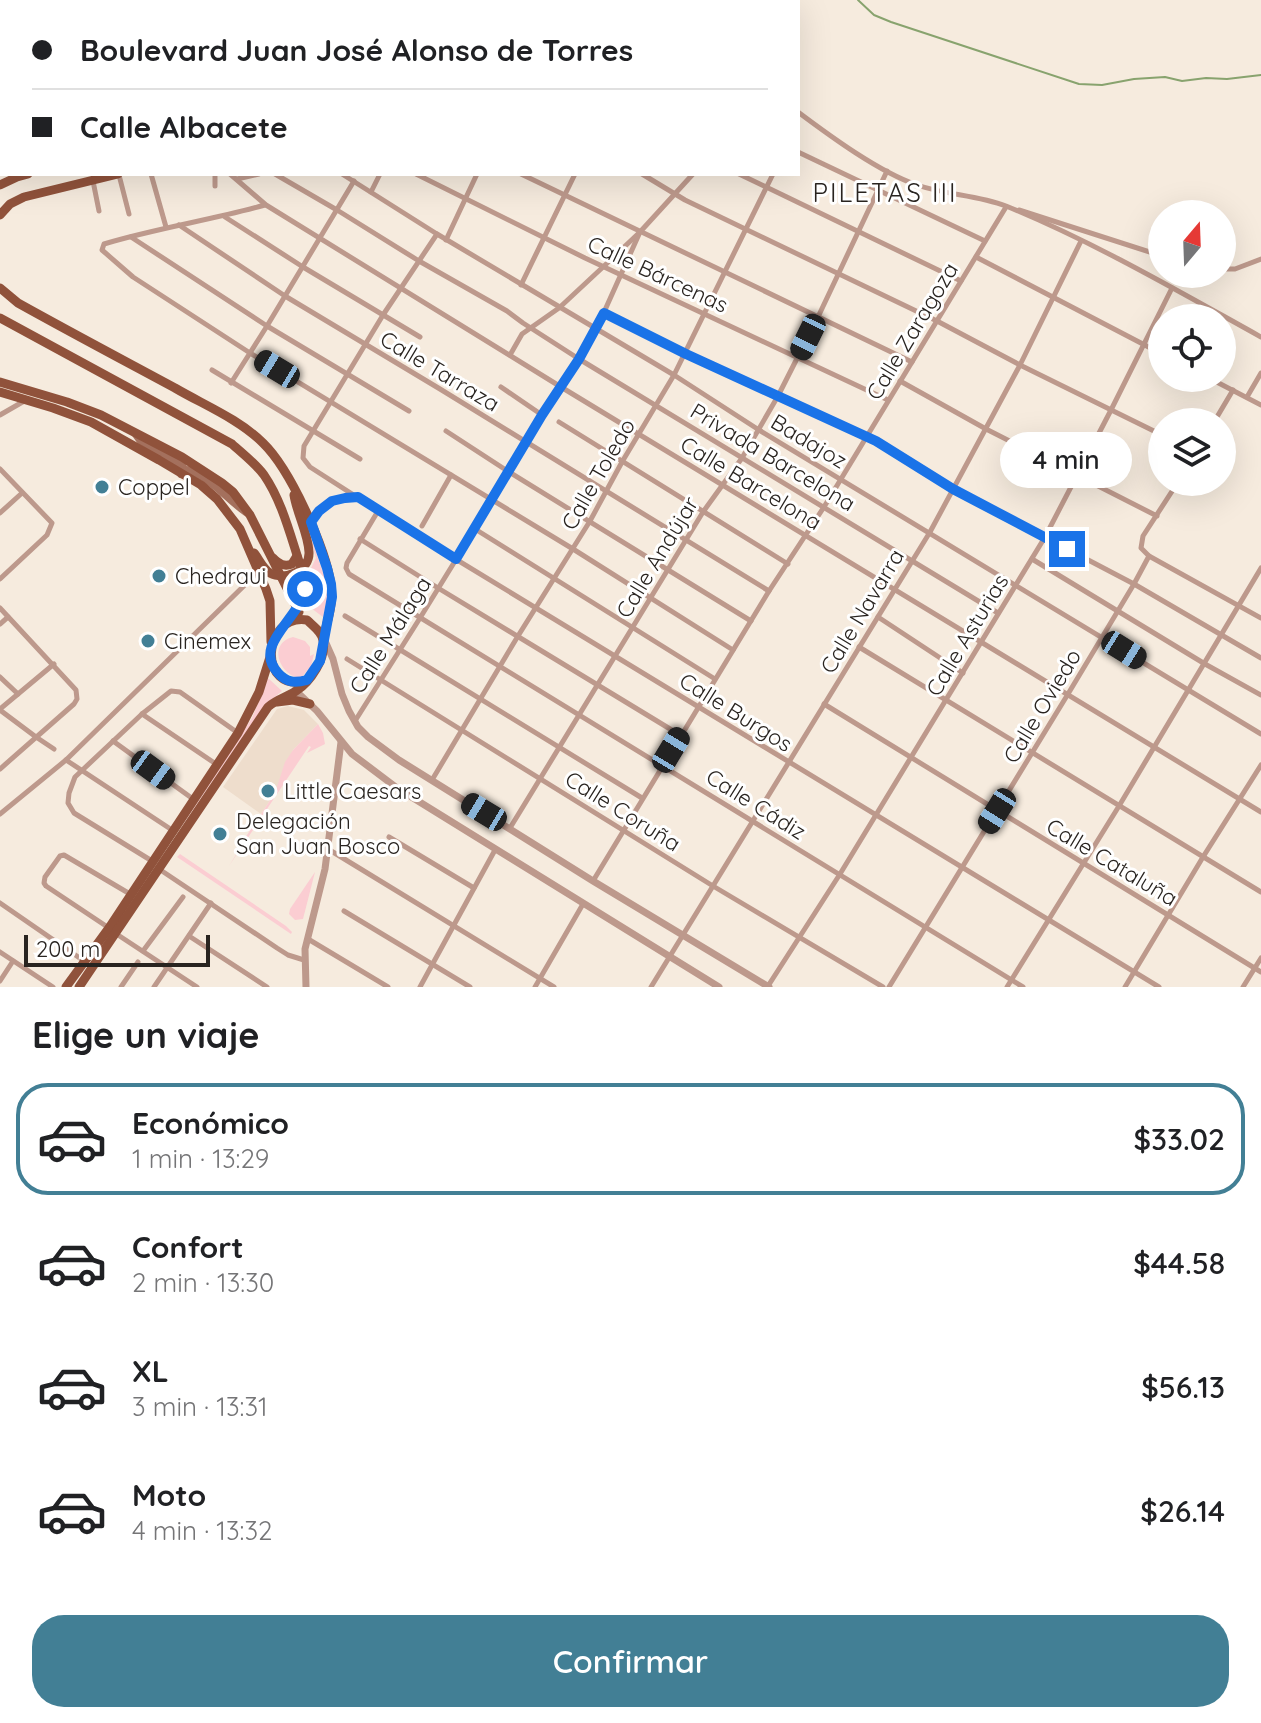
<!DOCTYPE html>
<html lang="es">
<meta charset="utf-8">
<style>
:root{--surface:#fff;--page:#f2f2f2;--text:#202124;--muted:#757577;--line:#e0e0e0;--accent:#427f95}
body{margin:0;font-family:Quicksand,sans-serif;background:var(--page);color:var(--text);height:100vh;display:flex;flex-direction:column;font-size:30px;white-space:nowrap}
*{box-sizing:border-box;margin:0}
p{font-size:26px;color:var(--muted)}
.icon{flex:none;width:44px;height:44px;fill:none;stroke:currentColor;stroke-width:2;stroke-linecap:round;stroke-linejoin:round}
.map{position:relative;height:987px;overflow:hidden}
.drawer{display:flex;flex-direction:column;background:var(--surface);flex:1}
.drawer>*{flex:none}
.guide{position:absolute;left:0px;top:0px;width:800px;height:176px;box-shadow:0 8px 32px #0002;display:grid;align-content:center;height:176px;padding:0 32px;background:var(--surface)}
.needle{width:52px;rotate:19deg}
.tools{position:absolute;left:1148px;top:200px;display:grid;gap:16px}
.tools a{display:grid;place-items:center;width:88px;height:88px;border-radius:50%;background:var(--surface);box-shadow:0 8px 32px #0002;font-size:40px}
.scale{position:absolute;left:24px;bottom:20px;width:186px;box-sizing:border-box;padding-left:8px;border:4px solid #292420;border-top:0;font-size:22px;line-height:28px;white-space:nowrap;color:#292420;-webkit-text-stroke:6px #fff;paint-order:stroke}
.end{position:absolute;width:36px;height:36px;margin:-18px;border:10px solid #1a73e8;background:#fff;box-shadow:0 0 0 4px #fff}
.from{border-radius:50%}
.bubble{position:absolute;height:56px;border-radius:28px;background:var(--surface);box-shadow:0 8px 32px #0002;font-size:26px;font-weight:600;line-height:56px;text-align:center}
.car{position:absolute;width:24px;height:48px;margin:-24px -12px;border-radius:10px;box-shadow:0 0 6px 2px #0007;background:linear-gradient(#222 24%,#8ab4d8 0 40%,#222 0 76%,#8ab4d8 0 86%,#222 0)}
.guide b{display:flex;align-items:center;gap:28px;height:76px;font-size:30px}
.guide b+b{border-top:2px solid var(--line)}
.guide i{width:20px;height:20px;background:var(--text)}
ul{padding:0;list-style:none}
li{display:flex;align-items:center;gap:24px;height:112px;margin:0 16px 12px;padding:0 16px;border:4px solid transparent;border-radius:32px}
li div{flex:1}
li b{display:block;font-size:30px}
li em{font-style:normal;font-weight:600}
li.current{border-color:var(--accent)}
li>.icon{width:72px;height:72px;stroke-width:1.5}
h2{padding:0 32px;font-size:36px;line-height:96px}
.action{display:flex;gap:16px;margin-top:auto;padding:16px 32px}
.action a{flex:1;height:92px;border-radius:32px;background:var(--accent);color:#fff;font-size:32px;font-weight:600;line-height:92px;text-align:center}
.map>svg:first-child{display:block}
.built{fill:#edc}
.green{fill:#fbcdd2}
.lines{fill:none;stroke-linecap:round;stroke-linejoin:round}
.stream{stroke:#88a36e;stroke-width:2}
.minor{stroke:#bd998c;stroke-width:5}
.tertiary{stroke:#bd998c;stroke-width:7}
.secondary{stroke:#a4705d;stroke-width:8}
.primary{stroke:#90523b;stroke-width:9}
.route{stroke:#1a73e8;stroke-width:10}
.poi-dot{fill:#427f95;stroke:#fff;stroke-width:3}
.labels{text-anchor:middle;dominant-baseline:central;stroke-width:6;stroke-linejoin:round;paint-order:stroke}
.street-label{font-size:22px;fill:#292420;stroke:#fff}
.poi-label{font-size:22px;fill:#292420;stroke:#fff;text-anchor:start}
.quarter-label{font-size:26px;letter-spacing:2px;fill:#292420;stroke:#fff}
</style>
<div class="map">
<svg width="1261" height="987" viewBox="0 0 1261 987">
<rect width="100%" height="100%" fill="#f6ebde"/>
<!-- built -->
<polygon class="built" points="288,706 304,710 318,724 293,750 275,793 261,814 223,787 277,709"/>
<!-- green -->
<g class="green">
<polygon points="301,508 327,585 328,594 323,617 307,605 311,586 308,574 316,558"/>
<path d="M293 637 305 641 310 647V656L314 654 311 666 301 678C281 677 266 644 293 637Z"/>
<polygon points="268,678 282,691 263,707 175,836 252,718"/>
<polygon points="318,724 323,733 325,744 307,753 311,747 309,746 229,866 240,848 239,847 275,793 285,762 293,750"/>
<polygon points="180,854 286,926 292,932 291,934 177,857"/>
<polygon points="315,872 303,919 295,920 289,914 290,909"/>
</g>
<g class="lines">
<!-- stream -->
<polyline class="stream" points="858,0 874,15 891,22 1079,84 1102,85 1134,79 1165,77 1182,81 1206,78 1227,79 1261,75"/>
<!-- minor -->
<g class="minor">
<polyline points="485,0 489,2"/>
<polyline points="593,0 597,2"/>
<polyline points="701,0 705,2"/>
<polyline points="465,2 466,0"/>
<polyline points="560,2 561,0"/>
<polyline points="657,2 658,0"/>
<polyline points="753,2 754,0"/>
<polyline points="0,53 2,54"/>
<path d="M798 112C830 136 879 172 917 185 946 195 977 195 1006 206 1094 242 1178 291 1261 337"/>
<polyline points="798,152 985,241"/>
<polyline points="151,174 166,227"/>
<polyline points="230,174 266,205 561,387 1261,812"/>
<polyline points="275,174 337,210 419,261 507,311 523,323 579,359 998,613"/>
<polyline points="342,174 437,234 674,375 759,430 1261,734"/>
<polyline points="416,174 585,258 888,400"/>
<polyline points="521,174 912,362"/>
<polyline points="642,174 685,200 937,321 1020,365 1162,435"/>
<polyline points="739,174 961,281"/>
<polyline points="119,175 129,214"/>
<polyline points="237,179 259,174"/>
<polyline points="93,181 99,211"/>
<polyline points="215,186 215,174"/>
<polyline points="371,192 380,174"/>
<path d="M265 205C212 220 157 228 104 244L102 250 133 277 250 353 573 549 733 650"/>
<polyline points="1019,210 1162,256"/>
<polyline points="225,217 303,267 420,337"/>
<polyline points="179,225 285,296 440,389 769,591"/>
<polyline points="437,234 383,315 304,446 303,458 310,467 416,535 1159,987"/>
<polyline points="131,237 267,326 409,411"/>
<polyline points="446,240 477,174"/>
<polyline points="976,257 1162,354"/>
<polyline points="1222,269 1235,269 1261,259"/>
<polyline points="521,285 575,174"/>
<polyline points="604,313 686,354 876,441 953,489 1134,584 1261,658"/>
<polyline points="510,355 522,334 559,308 603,267 640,232 693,174"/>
<polyline points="212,370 360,459"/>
<polyline points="1209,378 1261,405"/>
<polyline points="900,381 986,429 1157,516"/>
<polyline points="231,383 267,326 354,181"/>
<polyline points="501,387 542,415"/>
<polyline points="1247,397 1261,373"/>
<polyline points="0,415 26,400"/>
<polyline points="559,422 788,564"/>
<polyline points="1214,422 1233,390"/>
<polyline points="446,431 509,472 751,621"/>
<polyline points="0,469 52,523 47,535 0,579"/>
<polyline points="1178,482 1143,536 1141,548 1149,556 1261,618"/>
<polyline points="378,511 347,563 346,568 349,574 1023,987"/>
<polyline points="0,513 22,493"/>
<path d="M311 522C324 505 335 498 356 497"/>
<polyline points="422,526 451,475"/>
<polyline points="475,529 715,679"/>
<polyline points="360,539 438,588 680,735"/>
<polyline points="1032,559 1205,664 1261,695"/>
<polyline points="0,608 76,690 77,699 74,704 0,769"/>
<polyline points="345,616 642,798"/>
<polyline points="878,617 963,673"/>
<polyline points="0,624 8,617"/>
<polyline points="859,647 1261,892"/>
<polyline points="347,659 713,886 883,987"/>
<polyline points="0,677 18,694"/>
<polyline points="824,704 1261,972"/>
<polyline points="0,709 54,664"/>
<polyline points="0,710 36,737 54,749"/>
<polyline points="142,714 216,764"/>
<polyline points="355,721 420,618 492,501 542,415 596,330 640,232"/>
<polyline points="113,741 193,799"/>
<polyline points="66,760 172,830"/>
<polyline points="432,780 518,636 590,521 622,462 674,375 773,174"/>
<polyline points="0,814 66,760 258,572"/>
<polyline points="510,828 703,512 742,458 778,396 818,317 887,171"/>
<polyline points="389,837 474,888"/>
<polyline points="328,849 554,987"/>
<polyline points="152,861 74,813 68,803 69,793 75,777 142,714 171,691 180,692 238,733"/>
<polyline points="159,869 277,948 288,955 304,960"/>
<polyline points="593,881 769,591 824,507 1006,207"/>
<polyline points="0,903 84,961"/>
<polyline points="344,911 470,987"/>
<polyline points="109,928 46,886 44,883 45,877 60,856 64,855 130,894"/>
<polyline points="115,933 197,987"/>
<polyline points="189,936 267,987"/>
<polyline points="308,939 388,987"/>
<polyline points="143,951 183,897"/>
<polyline points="0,952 53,987"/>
<polyline points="0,981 13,961"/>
<polyline points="768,986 840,874 1045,537 1111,410 1172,288"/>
<polyline points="121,987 138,962"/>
<polyline points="154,987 211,903"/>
<polyline points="420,987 495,850"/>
<polyline points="535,987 583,904"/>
<polyline points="651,987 930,532 1020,365 1081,241"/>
<polyline points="889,987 1068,694 1134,584 1149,556"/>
<polyline points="1007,987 1119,806 1261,568"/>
<polyline points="1125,987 1203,857 1261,765"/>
<polyline points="1243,987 1261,958"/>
</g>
<!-- tertiary -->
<g class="tertiary">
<polyline points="325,641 333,659 342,694 349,711 358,727 368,737 399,760 593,881 769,987"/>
<polyline points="295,690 317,711 352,754 397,788 719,987"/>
<polyline points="306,987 305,949 325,869 341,742"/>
</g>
<!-- secondary -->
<g class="secondary">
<polyline points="135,433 140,440 179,464 183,467 184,475"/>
<path d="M181 474 188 470C212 478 226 498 246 512"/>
</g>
<!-- primary -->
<g class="primary">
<polyline points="306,0 307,2"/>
<polyline points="331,0 332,2"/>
<polyline points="0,185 17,177 28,174"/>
<polyline points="0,215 10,204 24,197 118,174"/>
<path d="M0 288 18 303C70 332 123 360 175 388 204 405 239 419 263 443 290 469 326 548 331 585 334 603 327 622 323 639"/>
<path d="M0 318 232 444C243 454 255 463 264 475 284 504 292 543 304 576 308 593 300 607 289 620"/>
<polyline points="0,382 67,402 101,415 182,457 222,483 233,492 250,515 299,612"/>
<polyline points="0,392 53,408 91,422 159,460 201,485 217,499 240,529 266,589 270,601 271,642"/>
<path d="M254 553C259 559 263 569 270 573 285 581 310 571 309 552 308 533 297 514 294 495"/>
<path d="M273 558C279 564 284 567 292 564L297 556"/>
<polyline points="277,702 293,700 310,704"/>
<polyline points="66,987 109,928 238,733 259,692 270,657"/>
<path d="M79 987 268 707C277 699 287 697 296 691 310 682 327 658 323 640 322 632 313 626 307 620 261 613 258 696 307 680"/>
</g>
</g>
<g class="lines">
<!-- route -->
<path class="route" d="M305 589C299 620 252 644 278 673 287 683 295 683 307 680L320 661 332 597 331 584 327 568 311 522 319 511 332 501 345 498 358 497 456 559 542 415 579 359 604 313 686 354 876 441 953 489 1067 549"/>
</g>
<!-- markers -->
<g class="poi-dot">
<circle cx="102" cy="487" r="8"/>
<circle cx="159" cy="576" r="8"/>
<circle cx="148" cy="641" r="8"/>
<circle cx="268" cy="791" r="8"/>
<circle cx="220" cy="834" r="8"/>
</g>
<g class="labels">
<!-- street labels -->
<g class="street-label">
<text transform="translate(658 274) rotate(25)">Calle Bárcenas</text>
<text transform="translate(912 331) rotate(-59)">Calle Zaragoza</text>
<text transform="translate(440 371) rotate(31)">Calle Tarraza</text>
<text transform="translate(809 441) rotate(31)">Badajoz</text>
<text transform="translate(773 457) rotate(31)">Privada Barcelona</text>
<text transform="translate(598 474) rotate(-60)">Calle Toledo</text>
<text transform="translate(751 483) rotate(31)">Calle Barcelona</text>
<text transform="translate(657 557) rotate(-59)">Calle Andújar</text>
<text transform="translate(862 611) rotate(-59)">Calle Navarra</text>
<text transform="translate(390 635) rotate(-58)">Calle Málaga</text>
<text transform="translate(967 635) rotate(-59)">Calle Asturias</text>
<text transform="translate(1042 706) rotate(-59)">Calle Oviedo</text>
<text transform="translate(736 712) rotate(32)">Calle Burgos</text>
<text transform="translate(756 804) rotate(32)">Calle Cádiz</text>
<text transform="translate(623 811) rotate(32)">Calle Coruña</text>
<text transform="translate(1112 862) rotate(31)">Calle Cataluña</text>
</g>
<!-- poi labels -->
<g class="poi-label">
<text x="118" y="487">Coppel</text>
<text x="175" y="576">Chedraui</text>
<text x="164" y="641">Cinemex</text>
<text x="284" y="791">Little Caesars</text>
<text x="236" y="821">Delegación<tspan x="236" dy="25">San Juan Bosco</tspan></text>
</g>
<!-- quarter labels -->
<g class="quarter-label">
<text x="885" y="192">PILETAS III</text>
</g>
</g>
</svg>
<div class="tools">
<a><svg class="needle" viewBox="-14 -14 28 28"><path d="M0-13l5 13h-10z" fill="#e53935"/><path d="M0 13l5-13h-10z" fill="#757577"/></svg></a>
<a><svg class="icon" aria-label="locate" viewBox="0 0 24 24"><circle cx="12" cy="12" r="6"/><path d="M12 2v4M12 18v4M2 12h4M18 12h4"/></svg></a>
<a><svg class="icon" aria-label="layers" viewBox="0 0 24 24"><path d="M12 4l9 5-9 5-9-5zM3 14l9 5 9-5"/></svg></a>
</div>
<div class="scale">200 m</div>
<i class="end from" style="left:305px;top:589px"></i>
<i class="end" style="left:1067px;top:549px"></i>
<div class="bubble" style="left:1000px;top:432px;width:132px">4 min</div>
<i class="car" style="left:808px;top:337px;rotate:206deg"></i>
<i class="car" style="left:277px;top:369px;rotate:301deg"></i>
<i class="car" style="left:1124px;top:650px;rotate:122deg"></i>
<i class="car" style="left:671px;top:750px;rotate:31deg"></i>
<i class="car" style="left:153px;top:770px;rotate:126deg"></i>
<i class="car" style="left:997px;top:811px;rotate:212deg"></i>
<i class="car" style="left:484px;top:812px;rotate:301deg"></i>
<div class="guide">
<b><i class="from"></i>Boulevard Juan José Alonso de Torres</b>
<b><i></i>Calle Albacete</b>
</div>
</div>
<section class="drawer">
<h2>Elige un viaje</h2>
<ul>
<li class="current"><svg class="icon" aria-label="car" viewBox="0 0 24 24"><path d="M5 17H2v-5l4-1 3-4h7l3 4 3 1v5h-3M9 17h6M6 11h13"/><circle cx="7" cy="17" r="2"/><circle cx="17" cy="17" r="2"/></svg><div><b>Económico</b><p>1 min · 13:29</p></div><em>$33.02</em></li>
<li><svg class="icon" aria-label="car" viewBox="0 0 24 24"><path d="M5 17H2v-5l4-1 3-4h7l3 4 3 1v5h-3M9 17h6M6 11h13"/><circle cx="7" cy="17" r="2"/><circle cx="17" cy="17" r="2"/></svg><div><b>Confort</b><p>2 min · 13:30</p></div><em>$44.58</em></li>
<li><svg class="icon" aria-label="car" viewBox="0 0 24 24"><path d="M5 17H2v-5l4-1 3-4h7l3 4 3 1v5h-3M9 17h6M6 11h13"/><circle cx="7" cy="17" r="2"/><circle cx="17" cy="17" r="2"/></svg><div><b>XL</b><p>3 min · 13:31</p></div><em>$56.13</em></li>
<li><svg class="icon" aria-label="car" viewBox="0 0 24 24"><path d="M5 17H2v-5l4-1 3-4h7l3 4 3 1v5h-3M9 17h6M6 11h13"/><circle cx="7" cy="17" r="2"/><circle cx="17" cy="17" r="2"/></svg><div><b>Moto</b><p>4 min · 13:32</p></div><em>$26.14</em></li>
</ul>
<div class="action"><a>Confirmar</a></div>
</section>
